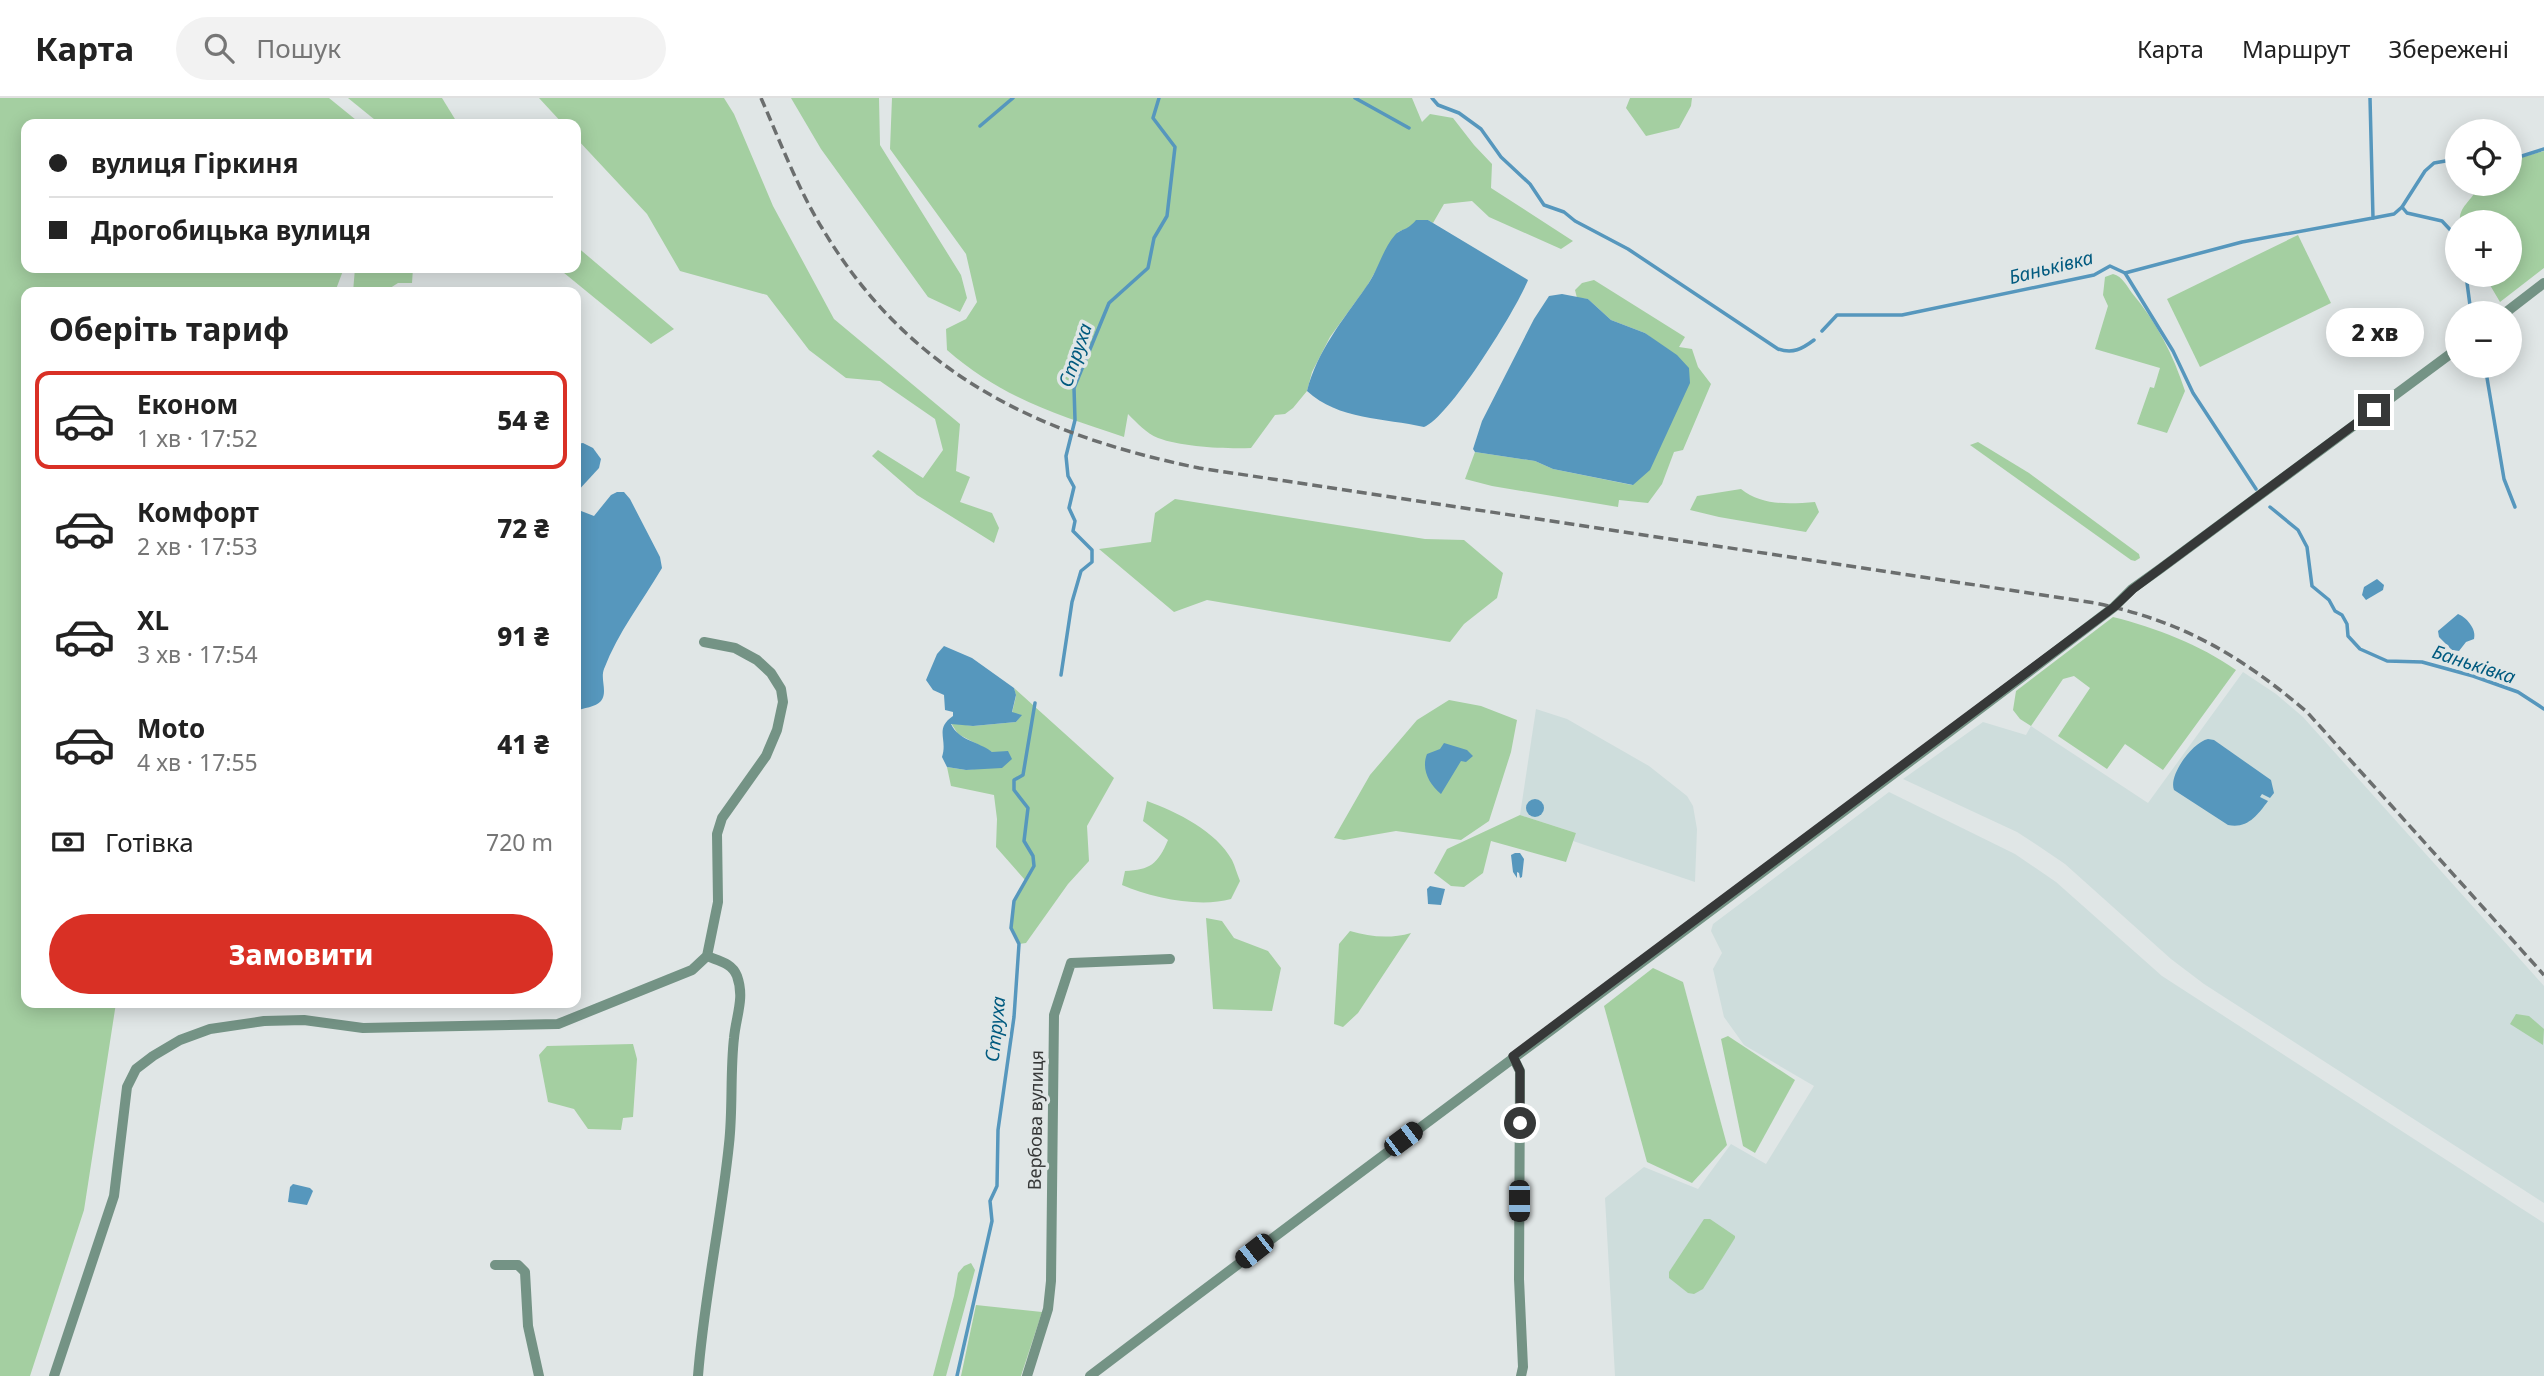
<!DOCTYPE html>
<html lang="uk">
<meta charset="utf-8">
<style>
:root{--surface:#fff;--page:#f2f2f2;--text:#222;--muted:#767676;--line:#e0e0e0;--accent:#d93025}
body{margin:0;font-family:"Noto Sans",sans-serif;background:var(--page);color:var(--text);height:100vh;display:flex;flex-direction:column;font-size:26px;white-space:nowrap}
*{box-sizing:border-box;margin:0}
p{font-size:23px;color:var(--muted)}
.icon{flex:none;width:38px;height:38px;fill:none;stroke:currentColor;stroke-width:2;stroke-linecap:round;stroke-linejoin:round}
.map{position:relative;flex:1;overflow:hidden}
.drawer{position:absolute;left:21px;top:189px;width:560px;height:721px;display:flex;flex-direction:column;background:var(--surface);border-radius:14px;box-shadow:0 4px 18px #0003}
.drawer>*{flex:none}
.guide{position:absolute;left:21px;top:21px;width:560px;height:154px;border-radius:14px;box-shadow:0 4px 18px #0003;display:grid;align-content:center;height:154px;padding:0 28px;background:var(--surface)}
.tools{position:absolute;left:2445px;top:21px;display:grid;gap:14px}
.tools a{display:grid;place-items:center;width:77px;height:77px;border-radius:50%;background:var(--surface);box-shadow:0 4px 18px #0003;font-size:35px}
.end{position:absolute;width:32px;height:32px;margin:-16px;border:9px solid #363838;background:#fff;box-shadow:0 0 0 4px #fff}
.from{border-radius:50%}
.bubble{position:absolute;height:49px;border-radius:24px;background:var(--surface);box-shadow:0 4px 18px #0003;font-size:23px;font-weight:800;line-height:49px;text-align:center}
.car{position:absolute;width:21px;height:42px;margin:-21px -10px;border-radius:9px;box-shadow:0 0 5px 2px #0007;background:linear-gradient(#222 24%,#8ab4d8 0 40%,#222 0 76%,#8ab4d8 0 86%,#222 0)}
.guide b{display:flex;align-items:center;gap:24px;height:66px;font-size:26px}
.guide b+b{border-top:2px solid var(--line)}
.guide i{width:18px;height:18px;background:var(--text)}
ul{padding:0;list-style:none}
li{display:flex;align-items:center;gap:21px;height:98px;margin:0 14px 10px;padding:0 14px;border:4px solid transparent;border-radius:14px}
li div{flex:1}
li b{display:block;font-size:26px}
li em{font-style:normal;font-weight:800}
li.selected{border-color:var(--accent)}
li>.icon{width:63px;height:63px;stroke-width:1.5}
h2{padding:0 28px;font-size:32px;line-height:84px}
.pay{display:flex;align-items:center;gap:18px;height:77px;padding:0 28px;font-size:26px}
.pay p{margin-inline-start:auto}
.cta{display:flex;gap:14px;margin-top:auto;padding:14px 28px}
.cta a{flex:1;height:80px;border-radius:42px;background:var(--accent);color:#fff;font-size:28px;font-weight:800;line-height:80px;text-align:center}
header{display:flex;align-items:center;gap:42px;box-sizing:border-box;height:98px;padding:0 35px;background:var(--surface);border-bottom:2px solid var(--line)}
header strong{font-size:33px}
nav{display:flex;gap:38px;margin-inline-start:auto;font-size:24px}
.search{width:490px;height:63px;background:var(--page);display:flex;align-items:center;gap:18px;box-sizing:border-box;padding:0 24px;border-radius:38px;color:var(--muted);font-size:26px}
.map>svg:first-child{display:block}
.built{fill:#cedddc}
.green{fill:#a4cfa1}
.water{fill:#5697bd}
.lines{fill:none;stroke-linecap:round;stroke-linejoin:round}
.stream{stroke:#5697bd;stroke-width:3.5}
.minor{stroke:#749385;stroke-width:10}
.rail{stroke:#6b6e6e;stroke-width:3.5;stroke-dasharray:10 5;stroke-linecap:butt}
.route{stroke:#363838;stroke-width:9}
.labels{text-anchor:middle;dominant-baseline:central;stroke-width:7;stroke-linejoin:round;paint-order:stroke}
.street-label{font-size:18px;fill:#363838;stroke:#e0e6e6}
.water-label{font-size:19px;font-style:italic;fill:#005a7f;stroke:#e0e6e6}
</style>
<header>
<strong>Карта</strong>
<div class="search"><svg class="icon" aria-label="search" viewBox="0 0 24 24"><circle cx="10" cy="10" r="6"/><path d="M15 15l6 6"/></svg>Пошук</div>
<nav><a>Карта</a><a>Маршрут</a><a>Збережені</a></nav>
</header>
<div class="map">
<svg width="2544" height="1278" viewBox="0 0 2544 1278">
<rect width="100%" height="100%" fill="#e0e6e6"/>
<!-- built -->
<g class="built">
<polygon points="2243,574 2276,596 2303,619 2544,888 2544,1105 2204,886 2171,861 2065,766 2037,747 2017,734 1903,681 1983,624 2026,637 2031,628 2148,705"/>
<polygon points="1536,611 1567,621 1649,668 1687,698 1693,708 1697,731 1695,784 1573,743 1576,735 1520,717"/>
<polygon points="1889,694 2015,756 2056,784 2162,878 2544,1125 2544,1278 1615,1278 1605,1100 1644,1069 1698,1091 1731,1046 1766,1066 1814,988 1744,947 1724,919 1713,871 1722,855 1711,833 1713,826"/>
</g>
<!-- green -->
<g class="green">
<polygon points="0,0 329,0 361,26 26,26 26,170 344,170 335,194 26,194 26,905 116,905 84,1112 30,1278 0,1278"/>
<polygon points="348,0 442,0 458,26 380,26"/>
<polygon points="539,0 724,0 734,16 773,108 834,221 960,326 956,373 970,379 960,404 992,415 999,430 994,445 917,397 872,358 878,352 923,380 943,352 935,321 880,283 846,280 809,252 767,197 680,173 647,116 576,40 576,26 563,26"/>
<polygon points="791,0 879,0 880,47 961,177 967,200 960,214 928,199 821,51"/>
<path d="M892 0H1412L1422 24 1430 16 1453 20 1474 47 1492 66 1491 90 1573 143 1561 151 1489 119 1472 103 1444 106 1433 125 1428 122 1398 134 1367 188 1330 239 1312 274 1307 293 1293 310 1285 316 1275 317 1251 350C1225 351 1182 349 1158 340 1146 335 1137 325 1128 316L1124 339C1056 316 1002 300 947 252L946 231 966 221 977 204 966 156 890 51Z"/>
<polygon points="1630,0 1692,0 1691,8 1679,30 1646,38 1626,10"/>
<path d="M2544 53V170L2500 204 2484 177H2510V124H2460C2458 107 2475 102 2478 86H2510V60L2523 59Z"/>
<polygon points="2298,137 2331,205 2200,269 2167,201"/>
<polygon points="576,148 674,231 651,246 558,170 576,170"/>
<polygon points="355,170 413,170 412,185 398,185 384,194 353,194"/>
<path d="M2113 176C2123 179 2126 187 2132 195 2157 225 2173 256 2185 293L2167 335 2137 326 2150 289 2154 290 2160 270 2095 251 2108 208 2103 197 2105 179Z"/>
<polygon points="1594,182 1685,239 1679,249 1692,251 1698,269 1711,286 1683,352 1674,354 1662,386 1648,405 1619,402 1618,409 1492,388 1465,381 1475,354 1535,363 1553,371 1632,387 1659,246 1645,235 1611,222 1588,201 1577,200 1575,192 1582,185"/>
<polygon points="1978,344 2029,375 2139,456 2140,460 2135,463 2131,462 1970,347"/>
<path d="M1741 391C1762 408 1789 406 1815 404L1819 414 1806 434 1719 419 1690 412 1697 398Z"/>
<polygon points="1175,401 1425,441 1464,442 1503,475 1497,500 1464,526 1450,544 1207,502 1174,514 1099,451 1151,444 1155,415"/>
<path d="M2113 519C2156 530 2199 546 2236 572L2163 672 2125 646 2107 671 2058 638 2090 590 2074 578 2063 581 2031 628 2020 621 2013 612 2016 593Z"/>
<polygon points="1014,590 1114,680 1087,728 1089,763 1068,786 1026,845 1019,846 1011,830 1014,803 1025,782 996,749 997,721 994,697 951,688 947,669 966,672 983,670 992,654 958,636 951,625 973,628 1016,624 1021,617 1012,615 1016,598"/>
<polygon points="1449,602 1481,608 1517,622 1511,654 1489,723 1461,742 1396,733 1344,742 1334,740 1370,677 1417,622"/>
<path d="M1147 703C1177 714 1216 733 1232 762 1235 768 1237 776 1240 783L1231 801C1200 810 1152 800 1122 787L1125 773C1150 772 1158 766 1168 742L1143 723Z"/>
<polygon points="1520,717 1576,735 1566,764 1491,743 1483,775 1464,789 1451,788 1434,775 1447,751"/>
<polygon points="1206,820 1222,823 1234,840 1268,853 1281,870 1272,913 1213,911"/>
<path d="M1350 833C1370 839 1390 841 1411 835L1358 915 1343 929 1334 926 1339 846Z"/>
<polygon points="1653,870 1683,884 1727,1047 1692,1085 1647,1064 1604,908"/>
<polygon points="2516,916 2529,918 2544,931 2543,947 2510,926"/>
<polygon points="1728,938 1795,982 1755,1055 1743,1048 1721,941"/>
<polygon points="633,946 637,961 633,1019 623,1020 621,1032 588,1031 574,1011 548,1004 539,957 547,948"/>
<polygon points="1704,1121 1710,1121 1735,1138 1735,1140 1703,1191 1694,1196 1688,1195 1669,1180 1669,1174"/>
<polygon points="971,1165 975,1172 946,1278 933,1278 954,1198 958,1175 964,1168"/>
<polygon points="976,1207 1042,1214 1021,1278 961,1278"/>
</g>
<!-- water -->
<g class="water">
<path d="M1416 122H1428L1528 182C1517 210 1450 319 1424 329 1385 320 1338 322 1307 293 1317 253 1343 222 1366 189 1378 173 1382 152 1395 137 1402 130 1407 133 1416 122Z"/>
<polygon points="1562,196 1588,201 1611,222 1645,235 1677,257 1689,270 1690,285 1650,372 1633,387 1553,371 1535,363 1475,354 1473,351 1482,323 1534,221 1549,198"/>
<polygon points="583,345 593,350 601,361 599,370 576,395 576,346"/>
<path d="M617 394H624L630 401 660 459 662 470C642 504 618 534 604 571 600 581 608 594 601 603 596 609 583 610 576 613V411L594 418 611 397Z"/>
<polygon points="2377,481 2384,487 2383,492 2366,502 2362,497 2364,489"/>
<path d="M2458 516C2466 519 2477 531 2474 541L2466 544 2459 553 2452 552 2439 539 2438 533Z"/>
<path d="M944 548 972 560 1014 590 1016 597 1012 614 1022 617 1016 624 973 628 951 626C959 643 978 643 992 654L1008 653 1012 661 1002 670 966 672 947 669 942 659C948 641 934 631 953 618V614L945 612 944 597 933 592 926 582 937 556Z"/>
<path d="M2208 641 2214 642 2271 682 2274 695 2270 700 2262 696 2260 699 2268 703C2257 718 2247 731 2228 727L2174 692C2168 677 2193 644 2208 641Z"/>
<path d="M1444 645 1467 652 1473 658 1466 664 1461 663 1441 696C1429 686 1421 671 1427 656L1440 651Z"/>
<circle cx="1535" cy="710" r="9"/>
<polygon points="1515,755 1520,755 1524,761 1522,779 1520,780 1519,775 1517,774 1517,780 1513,774 1511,757"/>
<polygon points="1430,788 1445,791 1441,807 1428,806 1427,791"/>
<polygon points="293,1086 310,1090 313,1093 307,1107 288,1104 290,1089"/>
</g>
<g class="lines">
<!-- stream -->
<g class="stream">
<polyline points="1355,0 1409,30"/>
<path d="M1432 0 1438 7 1459 15 1481 31 1501 59 1530 86 1544 107 1564 114 1575 123 1628 151 1778 251C1793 256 1802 251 1814 242"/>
<polyline points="980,28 1013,0"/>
<polyline points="2510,58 2522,58 2544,51"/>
<polyline points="2402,109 2407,115 2442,123 2456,138"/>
<polyline points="2373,120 2394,116 2402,109 2425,73 2434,65 2457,61"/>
<polyline points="2125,175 2242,144 2373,120 2370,0"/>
<polyline points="2466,177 2471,215"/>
<polyline points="1822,233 1837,217 1902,217 2094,177 2110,168 2125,175 2173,253 2193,295 2256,391"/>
<polyline points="2485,268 2504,381 2515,409"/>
<polyline points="2270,409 2298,432 2307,449 2312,488 2329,502 2335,513 2342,517 2347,526 2348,538 2360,551 2387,563 2422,564 2473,578 2518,594 2544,611"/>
<polyline points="1061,577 1072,504 1081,473 1092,464 1092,452 1073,433 1075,423 1069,410 1074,389 1068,378 1066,358 1075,322 1074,290 1109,205 1148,170 1154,140 1167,118 1175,49 1153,20 1159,0"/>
<polyline points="957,1278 992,1123 990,1103 997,1088 998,1032 1014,919 1019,846 1011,830 1014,803 1034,768 1033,758 1024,743 1028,710 1014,692 1014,682 1023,677 1035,605"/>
</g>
<!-- minor -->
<g class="minor">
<polyline points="2505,215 2544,185"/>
<polyline points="1513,959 1520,973 1519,1181 1523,1269 1521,1278"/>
<polyline points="495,1167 518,1167 525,1174 528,1228 539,1278"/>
<polyline points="54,1278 114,1098 127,989 136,971 153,958 180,942 210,931 264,923 304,922 363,930 558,926 692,872 707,858 718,804 717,736 722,720 766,658 777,632 783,604 781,591 771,575 757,562 735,550 704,544"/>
<path d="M698 1278C704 1200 721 1124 729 1046 733 1011 730 975 734 940 736 918 745 900 737 878 732 865 719 863 707 858"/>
<polyline points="1027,1278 1048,1211 1051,1183 1054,917 1071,865 1170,861"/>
<path d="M1090 1278C1430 1020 1775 768 2114 509L2132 491 2160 471 2457 251"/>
</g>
<!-- rail -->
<path class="rail" d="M761 0C780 43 797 89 822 130 909 276 1038 337 1199 370L2095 505C2182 523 2240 557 2307 614L2544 877"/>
</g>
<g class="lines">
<!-- route -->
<polyline class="route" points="1520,1025 1520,973 1513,958 2114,509 2133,491 2374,312"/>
</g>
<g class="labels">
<!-- street labels -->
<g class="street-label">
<text transform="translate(1035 1022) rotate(-89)">Вербова вулиця</text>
</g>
<!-- water labels -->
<g class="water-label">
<text transform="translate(2051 169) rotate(-14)">Баньківка</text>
<text transform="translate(1075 257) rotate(-71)">Струха</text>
<text transform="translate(2474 566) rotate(18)">Баньківка</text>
<text transform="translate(995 931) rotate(-84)">Струха</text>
</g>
</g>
</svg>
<div class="tools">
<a><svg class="icon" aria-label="locate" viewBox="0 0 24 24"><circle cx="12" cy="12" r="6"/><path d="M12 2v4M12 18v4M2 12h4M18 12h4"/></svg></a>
<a>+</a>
<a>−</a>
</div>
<i class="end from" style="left:1520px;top:1025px"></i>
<i class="end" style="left:2374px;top:312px"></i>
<div class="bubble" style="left:2326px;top:210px;width:98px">2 хв</div>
<i class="car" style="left:1403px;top:1041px;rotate:53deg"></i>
<i class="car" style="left:1519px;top:1103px;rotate:180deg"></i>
<i class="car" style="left:1254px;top:1153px;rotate:232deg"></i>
<div class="guide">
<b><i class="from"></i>вулиця Гіркиня</b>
<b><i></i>Дрогобицька вулиця</b>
</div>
<section class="drawer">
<h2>Оберіть тариф</h2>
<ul>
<li class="selected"><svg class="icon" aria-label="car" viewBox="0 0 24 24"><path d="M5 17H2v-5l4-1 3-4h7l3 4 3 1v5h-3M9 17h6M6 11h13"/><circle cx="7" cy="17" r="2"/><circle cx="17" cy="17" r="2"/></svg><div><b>Економ</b><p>1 хв · 17:52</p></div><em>54 ₴</em></li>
<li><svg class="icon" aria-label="car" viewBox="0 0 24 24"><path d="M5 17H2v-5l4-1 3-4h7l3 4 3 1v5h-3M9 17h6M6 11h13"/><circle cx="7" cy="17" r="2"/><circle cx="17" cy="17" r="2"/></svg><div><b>Комфорт</b><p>2 хв · 17:53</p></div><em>72 ₴</em></li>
<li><svg class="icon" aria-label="car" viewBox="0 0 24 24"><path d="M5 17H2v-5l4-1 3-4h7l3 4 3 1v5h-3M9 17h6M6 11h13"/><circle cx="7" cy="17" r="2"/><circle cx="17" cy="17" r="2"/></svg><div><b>XL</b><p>3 хв · 17:54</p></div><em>91 ₴</em></li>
<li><svg class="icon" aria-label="car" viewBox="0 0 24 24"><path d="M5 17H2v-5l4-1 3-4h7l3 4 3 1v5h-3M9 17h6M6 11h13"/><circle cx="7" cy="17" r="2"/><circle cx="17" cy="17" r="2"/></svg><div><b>Moto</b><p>4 хв · 17:55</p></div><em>41 ₴</em></li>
</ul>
<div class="pay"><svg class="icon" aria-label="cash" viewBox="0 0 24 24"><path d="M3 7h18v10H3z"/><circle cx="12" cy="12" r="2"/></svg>Готівка<p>720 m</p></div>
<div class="cta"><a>Замовити</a></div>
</section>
</div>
